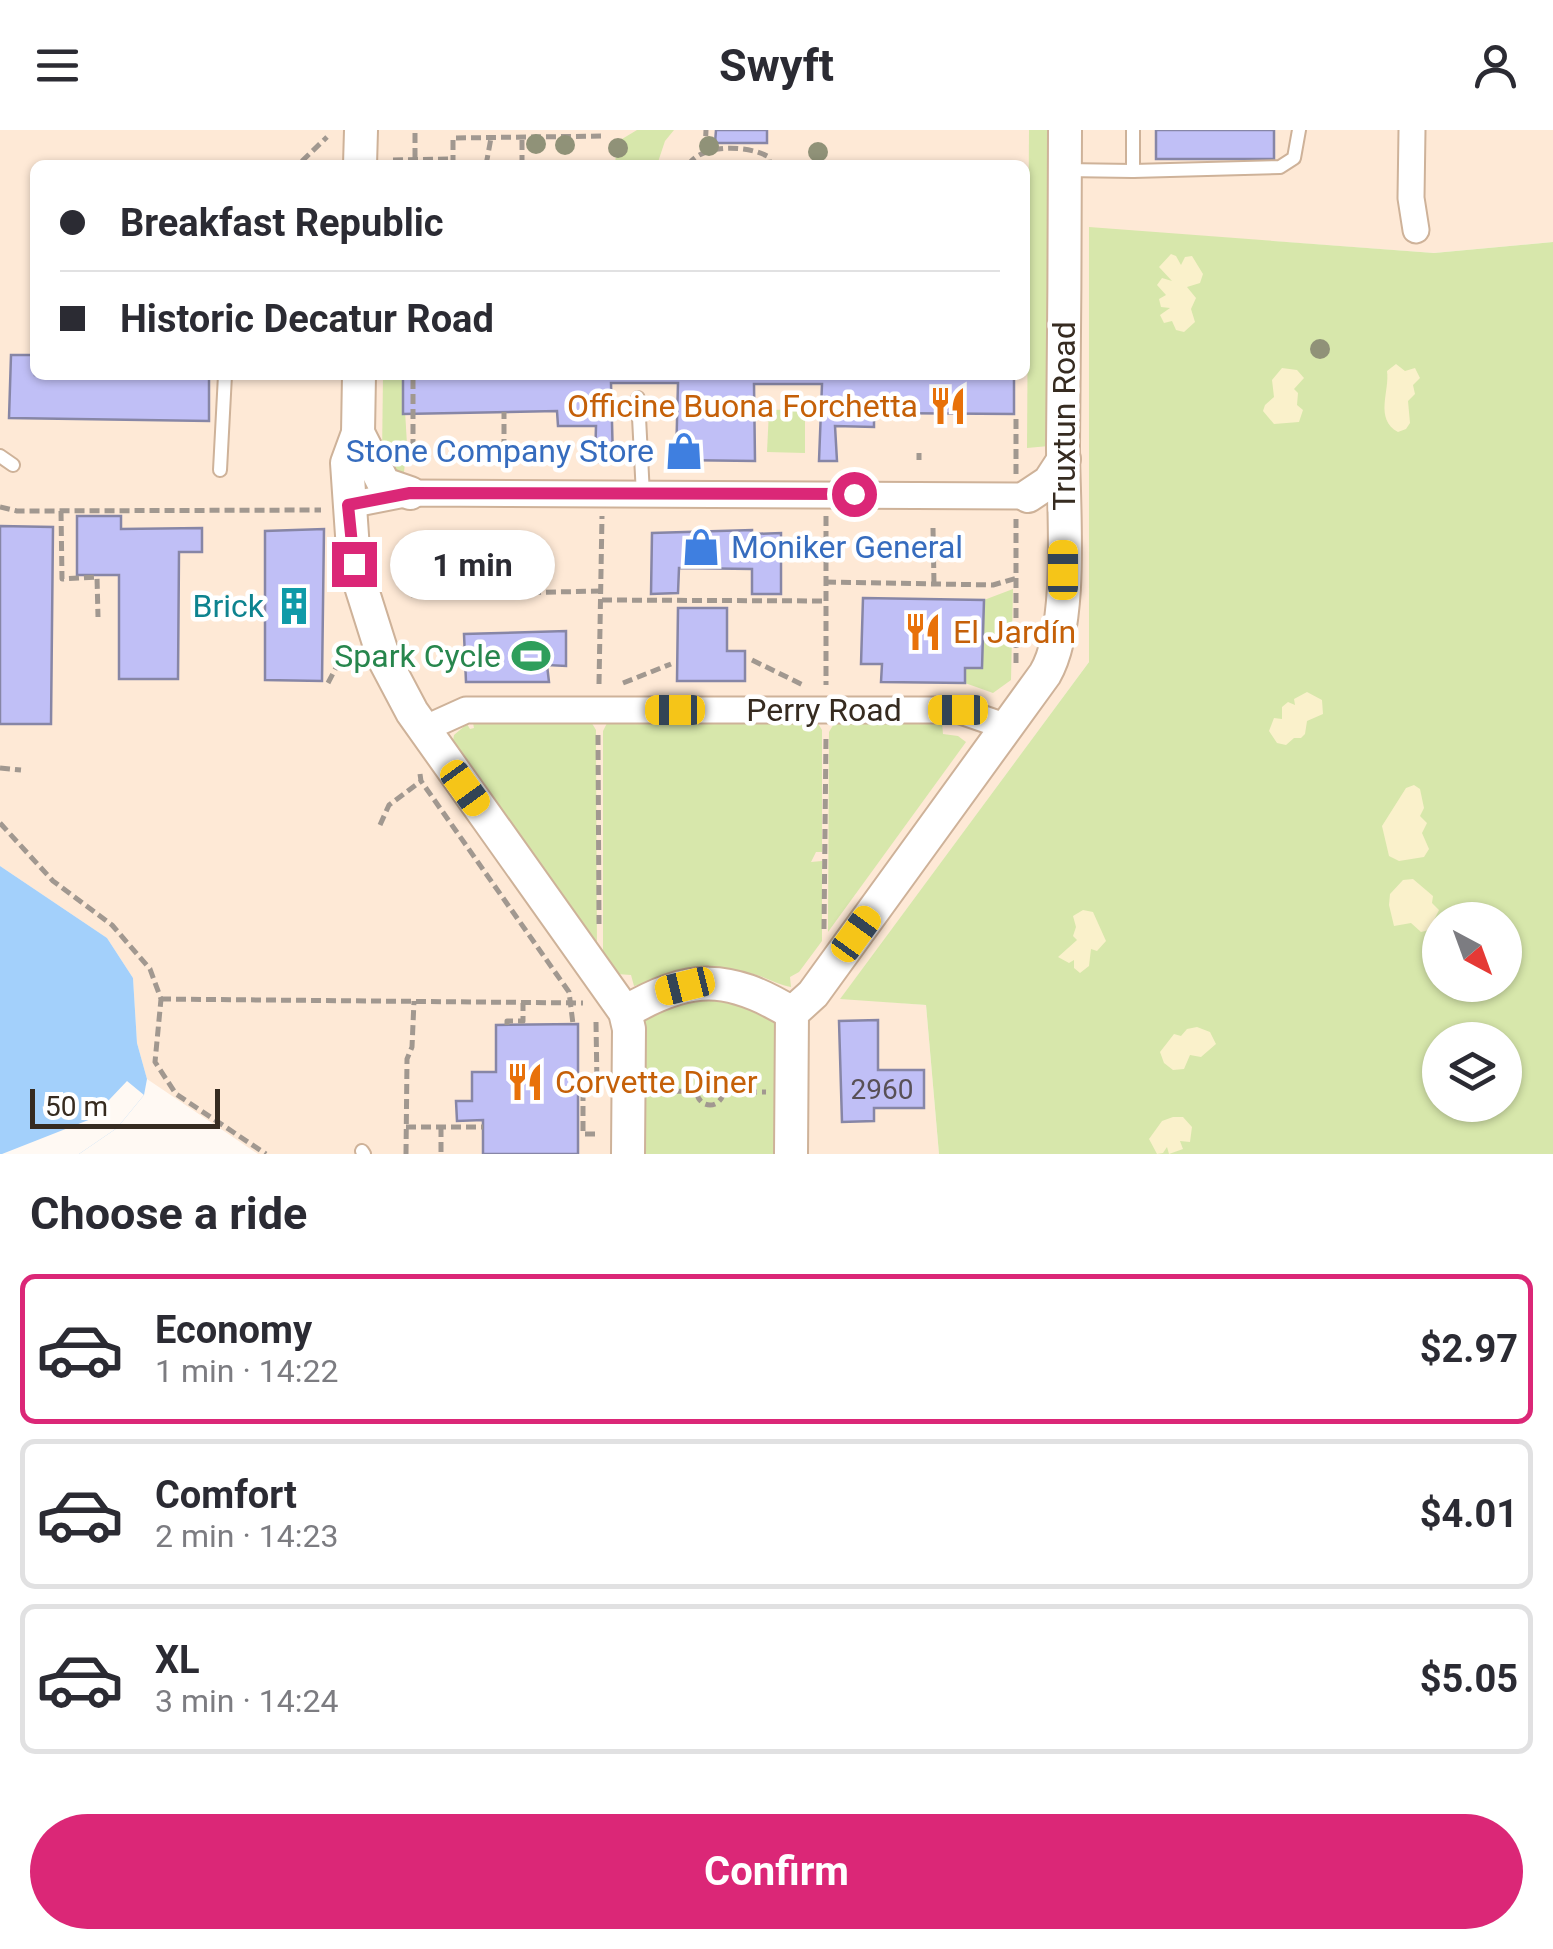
<!DOCTYPE html>
<meta charset="utf-8">
<style>
:root{--surface:#fff;--page:#f2f2f3;--text:#2b2b33;--muted:#7c7c81;--line:#e1e1e2;--accent:#db2777}
body{margin:0;font-family:Roboto,sans-serif;background:var(--page);color:var(--text);height:100vh;display:flex;flex-direction:column;font-size:38px;white-space:nowrap}
*{box-sizing:border-box;margin:0}
p{font-size:32px;color:var(--muted)}
.icon{flex:none;width:55px;height:55px;fill:none;stroke:currentColor;stroke-width:2;stroke-linecap:round;stroke-linejoin:round}
.map{position:relative;height:1024px;overflow:hidden}
.details{display:flex;flex-direction:column;background:var(--surface);flex:1}
.details>*{flex:none}
.hud{position:absolute;left:30px;top:30px;width:1000px;height:220px;border-radius:15px;box-shadow:0 2px 8px #0004;display:grid;align-content:center;height:220px;padding:0 30px;background:var(--surface)}
.needle{width:65px;rotate:139deg}
.controls{position:absolute;left:1422px;top:772px;display:grid;gap:20px}
.controls a{display:grid;place-items:center;width:100px;height:100px;border-radius:50%;background:var(--surface);box-shadow:0 2px 8px #0004;font-size:50px}
.scale{position:absolute;left:30px;bottom:25px;width:190px;box-sizing:border-box;padding-left:10px;border:5px solid #362b20;border-top:0;font-size:28px;line-height:35px;white-space:nowrap;color:#362b20;-webkit-text-stroke:8px #fff;paint-order:stroke}
.end{position:absolute;width:45px;height:45px;margin:-22px;border:12px solid #db2777;background:#fff;box-shadow:0 0 0 5px #fff}
.from{border-radius:50%}
.bubble{position:absolute;height:70px;border-radius:35px;background:var(--surface);box-shadow:0 2px 8px #0004;font-size:32px;font-weight:700;line-height:70px;text-align:center}
.car{position:absolute;width:30px;height:60px;margin:-30px -15px;border-radius:12px;box-shadow:0 0 8px 2px #0007;background:linear-gradient(#f5c518 24%,#345 0 40%,#f5c518 0 76%,#345 0 86%,#f5c518 0)}
.hud b{display:flex;align-items:center;gap:35px;height:95px;font-size:38px}
.hud b+b{border-top:2px solid var(--line)}
.hud i{width:25px;height:25px;background:var(--text)}
ul{padding:0;list-style:none}
li{display:flex;align-items:center;gap:30px;height:150px;margin:0 20px 15px;padding:0 10px;border:5px solid var(--line);border-radius:15px}
li div{flex:1}
li b{display:block;font-size:38px}
li em{font-style:normal;font-weight:700}
li.current{border-color:var(--accent)}
li>.icon{width:90px;height:90px;stroke-width:1.5}
h2{padding:0 30px;font-size:45px;line-height:120px}
.primary-button{display:flex;gap:20px;margin-top:auto;padding:20px 30px}
.primary-button a{flex:1;height:115px;border-radius:60px;background:var(--accent);color:#fff;font-size:40px;font-weight:700;line-height:115px;text-align:center}
header{display:flex;justify-content:space-between;align-items:center;height:130px;padding:0 30px;background:var(--surface);font-size:45px;font-weight:700}
.map>svg:first-child{display:block}
.built{fill:#fee9d6;fill-rule:evenodd}
.green{fill:#d7e7ab;fill-rule:evenodd}
.sand{fill:#faf1cb}
.water{fill:#a3d0fb}
.pier{fill:#fff9f3}
.building{fill:#c0bff6;stroke:#8786a6;stroke-width:2.5}
.lines{fill:none;stroke-linecap:round;stroke-linejoin:round}
.service-casing{stroke:#ceb299;stroke-width:16}
.minor-casing{stroke:#ceb299;stroke-width:29}
.tertiary-casing{stroke:#ceb299;stroke-width:36}
.path{stroke:#a19890;stroke-width:5;stroke-dasharray:10 5;stroke-linecap:butt}
.service{stroke:#fff;stroke-width:12}
.minor{stroke:#fff;stroke-width:25}
.tertiary{stroke:#fff;stroke-width:32}
.tree{fill:#909278}
.route{stroke:#db2777;stroke-width:12}
.labels{text-anchor:middle;dominant-baseline:central;stroke-width:9;stroke-linejoin:round;paint-order:stroke}
.number-label{font-size:28px;fill:#585056}
.food-label{font-size:32px;fill:#c56008;stroke:#fff;text-anchor:start}
.street-label{font-size:32px;fill:#362b20;stroke:#fff}
.shop-label{font-size:32px;fill:#366cbe;stroke:#fff;text-anchor:end}
.culture-label{font-size:32px;fill:#0d838f;stroke:#fff;text-anchor:end}
.leisure-label{font-size:32px;fill:#27864d;stroke:#fff;text-anchor:end}
</style>
<header><svg class="icon" aria-label="menu" viewBox="0 0 24 24"><path d="M4 6h16M4 12h16M4 18h16"/></svg>Swyft<svg class="icon" aria-label="person" viewBox="0 0 24 24"><circle cx="12" cy="8" r="4"/><path d="M4 21q1-7 8-7t8 7"/></svg></header>
<div class="map">
<svg width="1553" height="1024" viewBox="0 0 1553 1024">
<rect width="100%" height="100%" fill="#fff9f3"/>
<!-- built -->
<path class="built" d="M0 0H1553V112L1434 123 1089 98V532L841 868 926 875 939 1024H258L147 949 137 913 133 848 107 808 0 736ZM35 35H1025V245H35Z"/>
<!-- green -->
<g class="green">
<polygon points="637,0 674,0 665,11 657,35 615,35 617,12"/>
<polygon points="1029,0 1050,0 1049,316 1027,318"/>
<path d="M1089 97 1434 123 1553 112V1024H939L926 875 840 869 1089 532ZM1440 790H1505V855H1440ZM1440 910H1505V975H1440Z"/>
<polygon points="383,245 403,245 407,315 403,351 382,327"/>
<polygon points="805,279 805,323 767,322 769,280"/>
<polygon points="1013,459 1011,550 993,563 965,553 965,538 982,537 984,470"/>
<polygon points="590,590 596,600 597,826 452,616 454,605 467,594 470,599 474,598 473,593 483,591"/>
<path d="M608 591 817 592 822 600V722H816L811 732 822 731V811L799 842 790 847 791 857C778 855 766 847 753 844 706 833 677 845 634 856L631 845 617 844 603 825V601Z"/>
<polygon points="835,592 942,593 943,604 958,606 966,612 828,802 829,602"/>
<polygon points="735,868 778,889 778,1024 642,1024 641,887 681,869"/>
</g>
<!-- sand -->
<g class="sand">
<polygon points="1171,124 1176,126 1181,135 1185,127 1192,126 1203,144 1200,153 1187,157 1196,168 1191,179 1195,192 1184,202 1176,200 1172,191 1164,193 1160,185 1170,178 1161,177 1159,169 1166,165 1157,155 1162,148 1172,151 1159,137"/>
<path d="M1396 234 1405 241 1415 238 1420 248 1413 255 1415 264 1408 271 1410 293 1406 299 1398 302C1374 289 1390 261 1387 241Z"/>
<polygon points="1282,238 1297,240 1304,248 1294,259 1298,263 1297,275 1303,280 1299,292 1274,294 1263,281 1265,275 1274,267 1272,250"/>
<polygon points="1307,562 1322,570 1323,584 1307,591 1305,604 1301,608 1294,608 1286,615 1277,613 1269,601 1274,588 1282,589 1282,577 1288,572 1295,575 1294,569"/>
<polygon points="1414,655 1420,659 1424,678 1420,686 1427,693 1422,703 1429,719 1424,727 1399,731 1389,726 1382,696 1406,658"/>
<polygon points="1413,749 1433,766 1432,773 1439,780 1429,800 1421,802 1411,793 1394,796 1389,775 1390,764 1403,750"/>
<polygon points="1083,780 1093,782 1106,811 1097,821 1091,819 1089,836 1080,843 1074,838 1074,830 1069,833 1058,827 1077,810 1073,806 1076,797 1073,786"/>
<polygon points="1197,897 1210,902 1216,914 1201,927 1190,925 1184,939 1173,940 1164,933 1160,922 1174,904 1181,906 1187,899"/>
<polygon points="1173,987 1183,987 1192,997 1190,1012 1180,1011 1183,1019 1169,1024 1167,1017 1163,1023 1157,1024 1149,1009 1162,991"/>
</g>
<!-- water -->
<polygon class="water" points="0,736 107,808 133,848 137,913 147,949 144,965 117,998 79,1024 0,1024"/>
<!-- pier -->
<polygon class="pier" points="127,951 144,965 117,998 79,1024 2,1024 91,989"/>
<!-- building -->
<g class="building">
<polygon points="716,0 767,0 767,13 715,13"/>
<rect x="1156" y="0" width="118" height="29"/>
<polygon points="11,225 35,225 35,245 209,245 209,291 9,288"/>
<polygon points="403,245 1014,245 1014,284 874,283 874,297 835,296 837,331 819,331 822,254 754,254 755,331 676,330 678,253 611,253 613,332 595,332 596,296 558,296 557,281 403,284"/>
<polygon points="77,386 121,386 121,399 202,398 202,422 179,422 178,549 119,549 119,445 77,445"/>
<polygon points="0,396 53,397 51,594 0,594"/>
<polygon points="324,399 322,551 265,550 265,401"/>
<polygon points="752,400 752,404 781,403 781,464 752,464 752,439 679,438 678,463 651,464 652,403"/>
<polygon points="863,468 984,470 982,538 965,538 965,553 881,552 882,534 861,534"/>
<polygon points="678,478 727,478 727,521 745,521 745,551 677,551"/>
<polygon points="566,501 566,536 547,535 549,552 466,552 464,504"/>
<polygon points="878,890 878,940 924,940 924,978 874,978 874,991 842,992 839,891"/>
<polygon points="578,894 578,1024 483,1024 483,990 457,991 456,971 472,971 472,942 496,942 496,895"/>
</g>
<g class="lines">
<!-- service casing -->
<g class="service-casing">
<g id="service">
<polyline points="1133,0 1133,41 1280,37 1294,28 1299,0"/>
<polyline points="1065,40 1133,41"/>
<polyline points="638,268 643,365"/>
<polyline points="0,326 13,335"/>
<polyline points="220,340 225,245"/>
<polyline points="362,1021 364,1024"/>
</g>
</g>
<!-- minor casing -->
<g class="minor-casing">
<g id="minor">
<polyline points="1412,0 1411,68 1416,100"/>
<polyline points="349,375 410,363 1028,366"/>
<polyline points="424,599 466,580 958,580 1007,597"/>
</g>
</g>
<!-- tertiary casing -->
<g class="tertiary-casing">
<g id="tertiary">
<polyline points="360,35 361,0"/>
<polyline points="359,245 358,303 347,333 354,434 384,529 412,582 625,882 629,899 628,1024"/>
<polyline points="358,303 384,354 410,363"/>
<polyline points="1028,366 1049,352 1064,329"/>
<path d="M625 882C690 844 728 844 792 883"/>
<path d="M791 1024 792 883 813 864 1045 544C1074 495 1063 375 1063 316 1064 211 1065 105 1065 0"/>
</g>
</g>
<!-- path -->
<g class="path">
<polyline points="415,3 415,35"/>
<polyline points="705,21 706,0"/>
<polyline points="393,30 453,29"/>
<polyline points="288,35 299,34 327,7"/>
<polyline points="453,35 453,8 606,6"/>
<polyline points="486,35 491,8"/>
<polyline points="522,35 522,7"/>
<path d="M688 35C703 13 748 15 769 27L770 35"/>
<polyline points="413,319 413,245"/>
<polyline points="504,319 504,282"/>
<polyline points="919,323 919,330"/>
<polyline points="1016,344 1016,289"/>
<polyline points="0,377 17,381 321,380"/>
<polyline points="61,381 62,449 97,447 98,487"/>
<polyline points="826,386 826,555"/>
<polyline points="933,398 934,454"/>
<polyline points="494,400 495,462"/>
<polyline points="826,452 993,455 1017,448"/>
<polyline points="411,465 602,461"/>
<polyline points="602,470 826,471"/>
<polyline points="752,530 803,555"/>
<polyline points="1016,533 1016,389"/>
<polyline points="328,553 339,532 352,523"/>
<polyline points="623,553 671,534"/>
<polyline points="599,554 602,386"/>
<polyline points="598,605 599,794"/>
<polyline points="0,638 21,640"/>
<polyline points="420,644 421,651 569,862 573,894"/>
<polyline points="0,693 53,751 112,795 150,839 161,869 155,932 176,964 266,1024"/>
<polyline points="380,695 389,675 421,651"/>
<polyline points="824,799 826,605"/>
<polyline points="161,869 583,873"/>
<polyline points="596,892 597,956"/>
<polyline points="507,895 507,891 523,891 523,873"/>
<circle cx="710" cy="962" r="13"/>
<polyline points="578,961 599,961"/>
<polyline points="583,961 583,1004 598,1004"/>
<polyline points="657,961 766,962"/>
<polyline points="406,997 483,997"/>
<polyline points="441,997 441,1024"/>
<polyline points="406,1024 407,929 412,917 414,871"/>
</g>
<!-- service -->
<use href="#service" class="service"/>
<!-- minor -->
<use href="#minor" class="minor"/>
<!-- tertiary -->
<use href="#tertiary" class="tertiary"/>
</g>
<!-- trees -->
<g class="tree">
<circle cx="536" cy="14" r="10"/>
<circle cx="565" cy="15" r="10"/>
<circle cx="709" cy="16" r="10"/>
<circle cx="618" cy="18" r="10"/>
<circle cx="818" cy="22" r="10"/>
<circle cx="1320" cy="219" r="10"/>
</g>
<g class="lines">
<!-- route -->
<polyline class="route" points="354,434 348,375 410,363 854,364"/>
</g>
<!-- icons -->
<defs>
<g id="restaurant-bare" transform="scale(3)"><path d="M-5-6h1v4h1v-4h1v4h1v-4h1v5L-1.5 .5V6h-2V.5L-5-1ZM5-6V6H3V1.5H1.5Q1.5-4 5-6Z" fill="#e8710a" stroke="#fff" stroke-width="2.5" paint-order="stroke"/></g>
<g id="shop-bare" transform="scale(3)"><path d="M-5-2.5h2.3a2.7 3.5 0 0 1 5.4 0H5L5.5 6h-11ZM-1.5-2.5h3a1.5 2.3 0 0 0-3 0Z" fill="#3f7fe0" stroke="#fff" stroke-width="2.5" paint-order="stroke"/></g>
<g id="building-bare" transform="scale(3)"><path d="M-4-6H4V6H1V3H-1V6H-4ZM-2.5-4.3h1.7v1.8h-1.7ZM.8-4.3h1.7v1.8H.8ZM-2.5-1h1.7V.8h-1.7ZM.8-1h1.7V.8H.8Z" fill="#0f9aa8" stroke="#fff" stroke-width="2.5" paint-order="stroke"/></g>
<g id="stadium-bare" transform="scale(3)"><path d="M0-5a6.5 5 0 1 0 0 10a6.5 5 0 1 0 0-10ZM-3.5-1.8h7v3.6h-7Z" fill="#2e9e5b" stroke="#fff" stroke-width="2.5" paint-order="stroke"/></g>
</defs>
<g fill-rule="evenodd">
<use href="#restaurant-bare" x="948" y="276"/>
<use href="#shop-bare" x="684" y="321"/>
<use href="#shop-bare" x="701" y="417"/>
<use href="#building-bare" x="294" y="476"/>
<use href="#restaurant-bare" x="923" y="502"/>
<use href="#stadium-bare" x="531" y="526"/>
<use href="#restaurant-bare" x="525" y="952"/>
</g>
<g class="labels">
<!-- number labels -->
<g class="number-label">
<text x="882" y="959">2960</text>
</g>
<!-- food labels -->
<g class="food-label">
<text x="918" y="276" text-anchor="end">Officine Buona Forchetta</text>
<text x="953" y="502">El Jardín</text>
<text x="555" y="952">Corvette Diner</text>
</g>
<!-- street labels -->
<g class="street-label">
<text transform="translate(1064 286) rotate(-90)">Truxtun Road</text>
<text x="824" y="580">Perry Road</text>
</g>
<!-- shop labels -->
<g class="shop-label">
<text x="654" y="321">Stone Company Store</text>
<text x="731" y="417" text-anchor="start">Moniker General</text>
</g>
<!-- culture labels -->
<g class="culture-label">
<text x="264" y="476">Brick</text>
</g>
<!-- leisure labels -->
<g class="leisure-label">
<text x="501" y="526">Spark Cycle</text>
</g>
</g>
</svg>
<div class="controls">
<a><svg class="needle" viewBox="-14 -14 28 28"><path d="M0-13l5 13h-10z" fill="#e53935"/><path d="M0 13l5-13h-10z" fill="#7c7c81"/></svg></a>
<a><svg class="icon" aria-label="layers" viewBox="0 0 24 24"><path d="M12 4l9 5-9 5-9-5zM3 14l9 5 9-5"/></svg></a>
</div>
<div class="scale">50 m</div>
<i class="end from" style="left:854px;top:364px"></i>
<i class="end" style="left:354px;top:434px"></i>
<div class="bubble" style="left:390px;top:400px;width:165px">1 min</div>
<i class="car" style="left:1063px;top:440px;rotate:0deg"></i>
<i class="car" style="left:675px;top:580px;rotate:270deg"></i>
<i class="car" style="left:958px;top:580px;rotate:270deg"></i>
<i class="car" style="left:465px;top:658px;rotate:144deg"></i>
<i class="car" style="left:856px;top:804px;rotate:36deg"></i>
<i class="car" style="left:685px;top:856px;rotate:256deg"></i>
<div class="hud">
<b><i class="from"></i>Breakfast Republic</b>
<b><i></i>Historic Decatur Road</b>
</div>
</div>
<section class="details">
<h2>Choose a ride</h2>
<ul>
<li class="current"><svg class="icon" aria-label="car" viewBox="0 0 24 24"><path d="M5 17H2v-5l4-1 3-4h7l3 4 3 1v5h-3M9 17h6M6 11h13"/><circle cx="7" cy="17" r="2"/><circle cx="17" cy="17" r="2"/></svg><div><b>Economy</b><p>1 min · 14:22</p></div><em>$2.97</em></li>
<li><svg class="icon" aria-label="car" viewBox="0 0 24 24"><path d="M5 17H2v-5l4-1 3-4h7l3 4 3 1v5h-3M9 17h6M6 11h13"/><circle cx="7" cy="17" r="2"/><circle cx="17" cy="17" r="2"/></svg><div><b>Comfort</b><p>2 min · 14:23</p></div><em>$4.01</em></li>
<li><svg class="icon" aria-label="car" viewBox="0 0 24 24"><path d="M5 17H2v-5l4-1 3-4h7l3 4 3 1v5h-3M9 17h6M6 11h13"/><circle cx="7" cy="17" r="2"/><circle cx="17" cy="17" r="2"/></svg><div><b>XL</b><p>3 min · 14:24</p></div><em>$5.05</em></li>
</ul>
<div class="primary-button"><a>Confirm</a></div>
</section>
